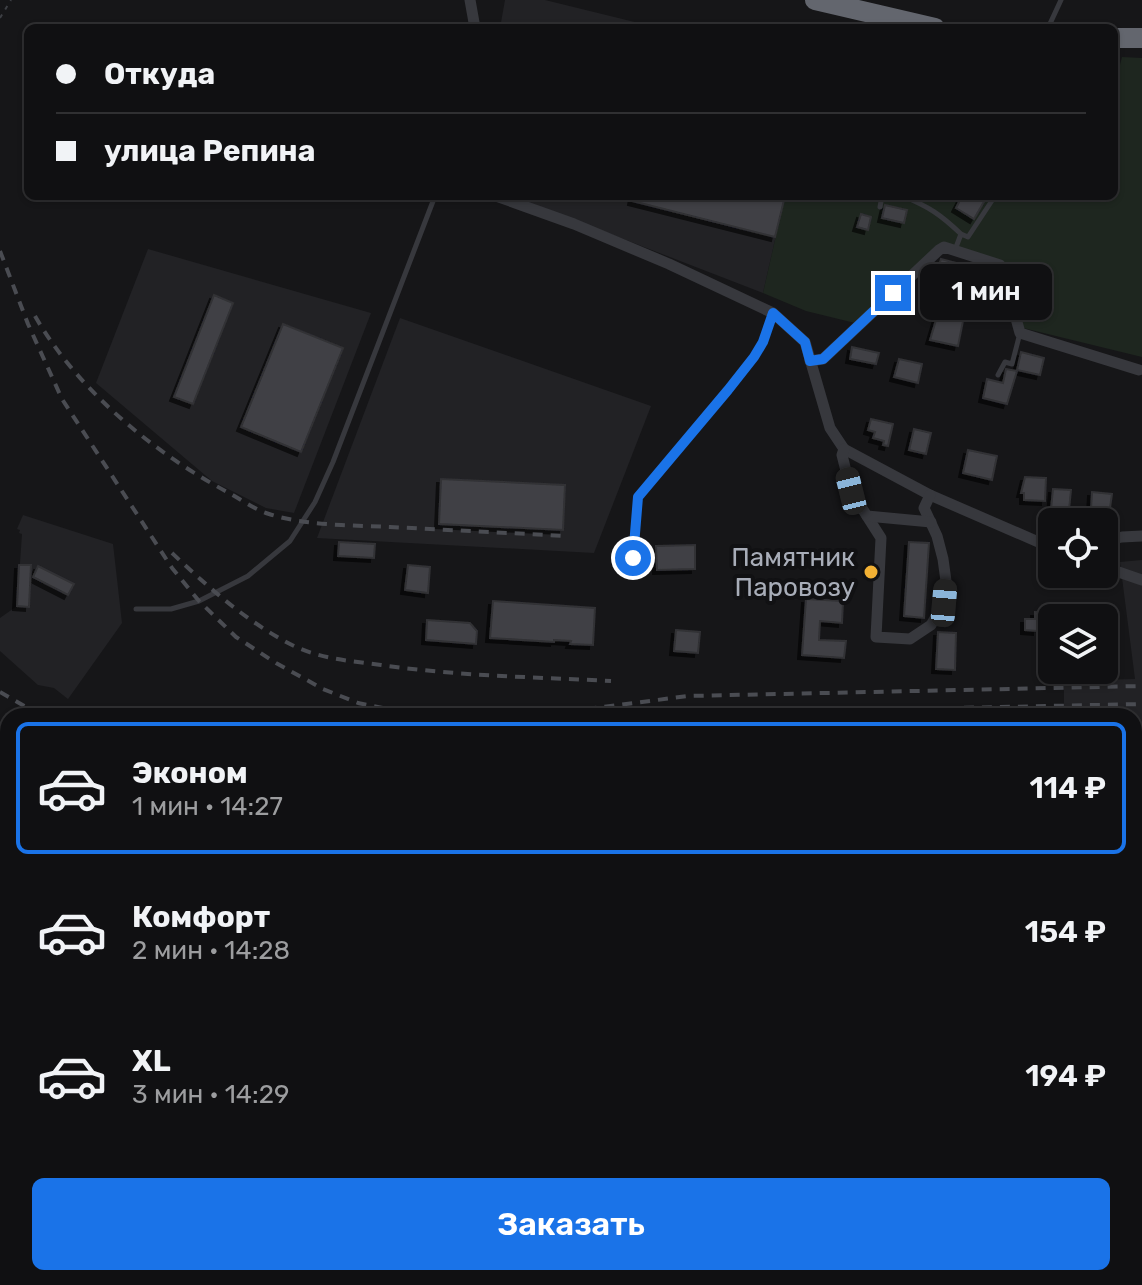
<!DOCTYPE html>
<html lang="ru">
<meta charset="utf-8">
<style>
:root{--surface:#101012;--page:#1e1e20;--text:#f1f3f6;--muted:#9c9d9f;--line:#303032;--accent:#1a73e8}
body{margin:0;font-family:Rubik,sans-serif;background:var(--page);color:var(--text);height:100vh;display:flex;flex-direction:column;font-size:30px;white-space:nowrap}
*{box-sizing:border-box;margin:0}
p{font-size:26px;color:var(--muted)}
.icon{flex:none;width:44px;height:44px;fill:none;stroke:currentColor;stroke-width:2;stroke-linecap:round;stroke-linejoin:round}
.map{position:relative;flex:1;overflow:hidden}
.side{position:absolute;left:0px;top:708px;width:1142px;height:578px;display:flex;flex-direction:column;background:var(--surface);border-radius:24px 24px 0 0;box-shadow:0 2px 6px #0004,0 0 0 2px var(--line)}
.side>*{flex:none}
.banner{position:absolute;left:24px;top:24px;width:1094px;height:176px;border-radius:12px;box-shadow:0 2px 6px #0004,0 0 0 2px var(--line);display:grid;align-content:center;height:176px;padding:0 32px;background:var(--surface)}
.tools{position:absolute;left:1038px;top:508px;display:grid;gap:16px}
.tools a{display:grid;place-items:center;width:80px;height:80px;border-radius:12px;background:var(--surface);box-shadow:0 2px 6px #0004,0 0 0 2px var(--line);font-size:40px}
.end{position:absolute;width:36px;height:36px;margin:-18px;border:10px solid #1a73e8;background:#fff;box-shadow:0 0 0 4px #fff}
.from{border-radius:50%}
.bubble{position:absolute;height:56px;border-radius:12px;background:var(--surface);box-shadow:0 2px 6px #0004,0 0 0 2px var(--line);font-size:26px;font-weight:600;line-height:56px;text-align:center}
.car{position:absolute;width:24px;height:48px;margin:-24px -12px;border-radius:10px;box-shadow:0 0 6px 2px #0007;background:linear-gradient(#222 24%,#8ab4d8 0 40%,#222 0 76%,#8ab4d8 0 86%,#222 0)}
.banner b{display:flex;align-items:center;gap:28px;height:76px;font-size:30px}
.banner b+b{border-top:2px solid var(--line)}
.banner i{width:20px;height:20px;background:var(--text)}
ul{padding:14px 0 0;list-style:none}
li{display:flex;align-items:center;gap:24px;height:132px;margin:0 16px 12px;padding:0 16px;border:4px solid transparent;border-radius:12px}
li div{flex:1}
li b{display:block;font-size:30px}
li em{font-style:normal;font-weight:600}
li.selected{border-color:var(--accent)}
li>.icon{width:72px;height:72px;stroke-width:1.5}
.cta{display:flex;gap:16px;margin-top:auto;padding:16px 32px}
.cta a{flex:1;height:92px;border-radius:12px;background:var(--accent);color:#fff;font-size:32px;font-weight:600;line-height:92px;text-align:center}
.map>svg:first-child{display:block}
.built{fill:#222225}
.green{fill:#1e261f}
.building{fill:#404145;stroke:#303034;stroke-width:2;filter:url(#shadow)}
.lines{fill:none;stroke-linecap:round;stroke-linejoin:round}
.path{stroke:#3d3f44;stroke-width:2;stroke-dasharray:4 6;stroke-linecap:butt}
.lane{stroke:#37383d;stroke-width:5}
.street{stroke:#37383d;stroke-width:11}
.highway{stroke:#63666e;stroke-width:20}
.rail{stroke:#4a4c52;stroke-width:4;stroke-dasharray:10 8;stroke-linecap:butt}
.route{stroke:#1a73e8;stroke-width:10}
.poi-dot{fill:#f2b134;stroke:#111113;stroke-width:3}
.labels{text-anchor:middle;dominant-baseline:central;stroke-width:8;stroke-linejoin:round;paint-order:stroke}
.poi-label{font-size:26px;fill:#a8adb8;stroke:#111113;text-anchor:end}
</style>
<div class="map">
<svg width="1142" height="1285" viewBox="0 0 1142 1285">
<defs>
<filter id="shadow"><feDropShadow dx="-4" dy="4" stdDeviation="0" flood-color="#0009"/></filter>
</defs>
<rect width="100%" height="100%" fill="#161618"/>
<!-- built -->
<g class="built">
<polygon points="505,0 545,0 659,28 500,28"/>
<polygon points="512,196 785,196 763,293"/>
<polygon points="148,249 371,313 294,513 266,508 212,481 96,383"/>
<polygon points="400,318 651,406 594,553 317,538"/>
<polygon points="23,515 113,544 122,623 68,699 54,688 38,685 0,651 0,618 17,606 22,534 19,533 20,530 17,529"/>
<polygon points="1142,560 1142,1040 1134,1040 1134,716 1064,716 1064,681 1135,679 1120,562"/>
</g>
<!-- green -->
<g class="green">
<polygon points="1122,57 1142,58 1142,357 1019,327 1000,265 945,248 855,323 806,311 763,293 785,196 1114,196 1114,88"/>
<polygon points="1134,1119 1142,1119 1142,1270 1139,1272 1142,1285 887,1285 900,1278 1134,1278"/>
</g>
<!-- building -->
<g class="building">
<polygon points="633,196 785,196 775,237 632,201"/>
<polygon points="962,196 979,196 985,200 974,219 956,208"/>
<polygon points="885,205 907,210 904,223 882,218"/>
<polygon points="861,214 871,217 868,230 857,227"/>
<polygon points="941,259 960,264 959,269 961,270 955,285 931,279 934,264 939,265"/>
<polygon points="214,295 233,303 193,404 174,397"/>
<polygon points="939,310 964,316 958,346 930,340"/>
<polygon points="283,324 343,348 301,452 241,427"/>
<polygon points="852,347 879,353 876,364 850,359"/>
<polygon points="1021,352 1044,358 1040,375 1017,370"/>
<polygon points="899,359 922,364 918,383 894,377"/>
<polygon points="1006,369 1017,371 1007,404 983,398 987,379 1003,383"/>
<polygon points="871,419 893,424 888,446 883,445 884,441 873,438 875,432 868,430"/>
<polygon points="914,429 931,433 926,454 909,450"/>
<polygon points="968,450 997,456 992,480 963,473"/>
<polygon points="1025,477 1046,478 1045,501 1024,500 1024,493 1021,493"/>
<polygon points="441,479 565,485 563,530 439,524"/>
<polygon points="1053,489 1071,490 1069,510 1051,509"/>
<polygon points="1092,492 1112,494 1109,515 1100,514 1101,510 1091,509"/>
<polygon points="339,542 375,544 374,558 338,556"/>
<polygon points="909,542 929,543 924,618 904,616"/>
<polygon points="695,545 695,569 657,570 656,546"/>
<polygon points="19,565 31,565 29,607 17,606"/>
<polygon points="408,565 430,567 428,593 405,590"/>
<polygon points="38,566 74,584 68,595 33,577"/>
<polygon points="806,599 843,601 842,623 820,621 819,640 846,641 844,658 802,655"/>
<polygon points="493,601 595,608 593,645 570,644 571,641 554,640 554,642 490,638"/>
<polygon points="1035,612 1053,613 1052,628 1037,627 1037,631 1025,630 1025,619 1035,619"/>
<polygon points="427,620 470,623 477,631 476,644 426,640"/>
<polygon points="676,630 700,632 698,653 674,651"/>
<polygon points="938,632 956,633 955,670 936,669"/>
<polygon points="1044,648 1052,649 1052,667 1041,666"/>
</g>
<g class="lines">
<!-- path -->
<polyline class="path" points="0,18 11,0"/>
<!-- lane -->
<g class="lane">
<polyline points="1048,28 1061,0"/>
<path d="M903 196C929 207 940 214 961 234"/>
<polyline points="880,207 882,196"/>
<polyline points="955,250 961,234 968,237 995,196"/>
<polyline points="998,375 1005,362 1012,364 1020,333"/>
<polyline points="633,558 638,497 728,390 754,357 763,342 773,314"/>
<polyline points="136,609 171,609 199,601 248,576 290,541 315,502 333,462 435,196"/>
<polyline points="1134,1096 1142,1096"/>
<polyline points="763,1285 763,1278"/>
</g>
<!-- street -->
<g class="street">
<polyline points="470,0 475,28"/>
<polyline points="496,196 574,224 669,264 773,313 805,342 830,428 844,449 930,495 1052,548"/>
<polyline points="810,361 823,359 939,250 944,247 1000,265 1009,277 1011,300 1020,333 1139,370"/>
<polyline points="844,449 842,455 851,491 881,538 876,637 910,639 931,625 944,603 946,581 943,559 937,536 924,508 930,495"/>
<polyline points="867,516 931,522"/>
<polyline points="1104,541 1122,537 1142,536"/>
<polyline points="1104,567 1142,580"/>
<polyline points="0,869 8,869"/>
<polyline points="479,1278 480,1285"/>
<polyline points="180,1285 181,1278"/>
<polyline points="589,1285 650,1284 741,1278"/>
</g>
<!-- highway -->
<g class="highway">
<polyline points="815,0 935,28"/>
<polyline points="1114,38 1142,38"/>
</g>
<!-- rail -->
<g class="rail">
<polyline points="0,251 28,324 62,399 172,568 199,601 236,637 276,663 323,689 358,703 412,714 467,716"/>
<path d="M35 316C78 391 155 454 231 494 243 501 256 510 269 514 307 526 350 525 390 527 449 530 508 533 567 536"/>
<path d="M172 553C209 588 247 622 292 645 320 659 351 661 381 665 457 676 534 677 611 681"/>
<polyline points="0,692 42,716"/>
<polyline points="622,715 1142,704"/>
<polyline points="533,716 688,696 1142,686"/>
<polyline points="1134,724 1142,724"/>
<polyline points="1134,737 1142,737"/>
<polyline points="0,744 8,744"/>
<polyline points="1134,751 1142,751"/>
<polyline points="1134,770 1142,770"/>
<polyline points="0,777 8,775"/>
<polyline points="0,982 8,968"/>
</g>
</g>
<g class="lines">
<!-- route -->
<polyline class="route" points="633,558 638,497 728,390 754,357 763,342 773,313 805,342 810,361 823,359 893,293"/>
</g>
<!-- markers -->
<circle class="poi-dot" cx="871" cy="572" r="8"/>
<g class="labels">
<!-- poi labels -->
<g class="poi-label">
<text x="855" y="557">Памятник<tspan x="855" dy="30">Паровозу</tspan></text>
</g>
</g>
</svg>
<div class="tools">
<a><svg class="icon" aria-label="locate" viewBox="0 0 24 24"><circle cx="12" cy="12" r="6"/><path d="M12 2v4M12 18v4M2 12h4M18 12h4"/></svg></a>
<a><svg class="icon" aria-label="layers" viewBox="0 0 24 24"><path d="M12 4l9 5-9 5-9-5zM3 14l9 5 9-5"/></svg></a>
</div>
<i class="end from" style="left:633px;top:558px"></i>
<i class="end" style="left:893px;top:293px"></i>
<div class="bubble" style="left:920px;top:264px;width:132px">1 мин</div>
<i class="car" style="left:851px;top:491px;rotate:346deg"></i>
<i class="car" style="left:944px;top:603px;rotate:5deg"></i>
<div class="banner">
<b><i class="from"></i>Откуда</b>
<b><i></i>улица Репина</b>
</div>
<section class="side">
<ul>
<li class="selected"><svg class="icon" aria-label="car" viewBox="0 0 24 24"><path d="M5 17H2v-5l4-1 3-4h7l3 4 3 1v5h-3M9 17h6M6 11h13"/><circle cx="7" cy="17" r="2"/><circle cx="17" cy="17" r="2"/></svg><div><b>Эконом</b><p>1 мин · 14:27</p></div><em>114 ₽</em></li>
<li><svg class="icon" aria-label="car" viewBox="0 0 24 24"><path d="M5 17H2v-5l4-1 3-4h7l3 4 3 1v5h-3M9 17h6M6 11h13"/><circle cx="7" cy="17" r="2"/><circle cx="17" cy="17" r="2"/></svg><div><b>Комфорт</b><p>2 мин · 14:28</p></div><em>154 ₽</em></li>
<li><svg class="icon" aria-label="car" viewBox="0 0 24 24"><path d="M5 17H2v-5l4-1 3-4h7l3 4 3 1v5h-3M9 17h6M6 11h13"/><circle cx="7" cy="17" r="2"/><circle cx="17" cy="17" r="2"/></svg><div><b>XL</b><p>3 мин · 14:29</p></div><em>194 ₽</em></li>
</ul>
<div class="cta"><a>Заказать</a></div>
</section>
</div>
